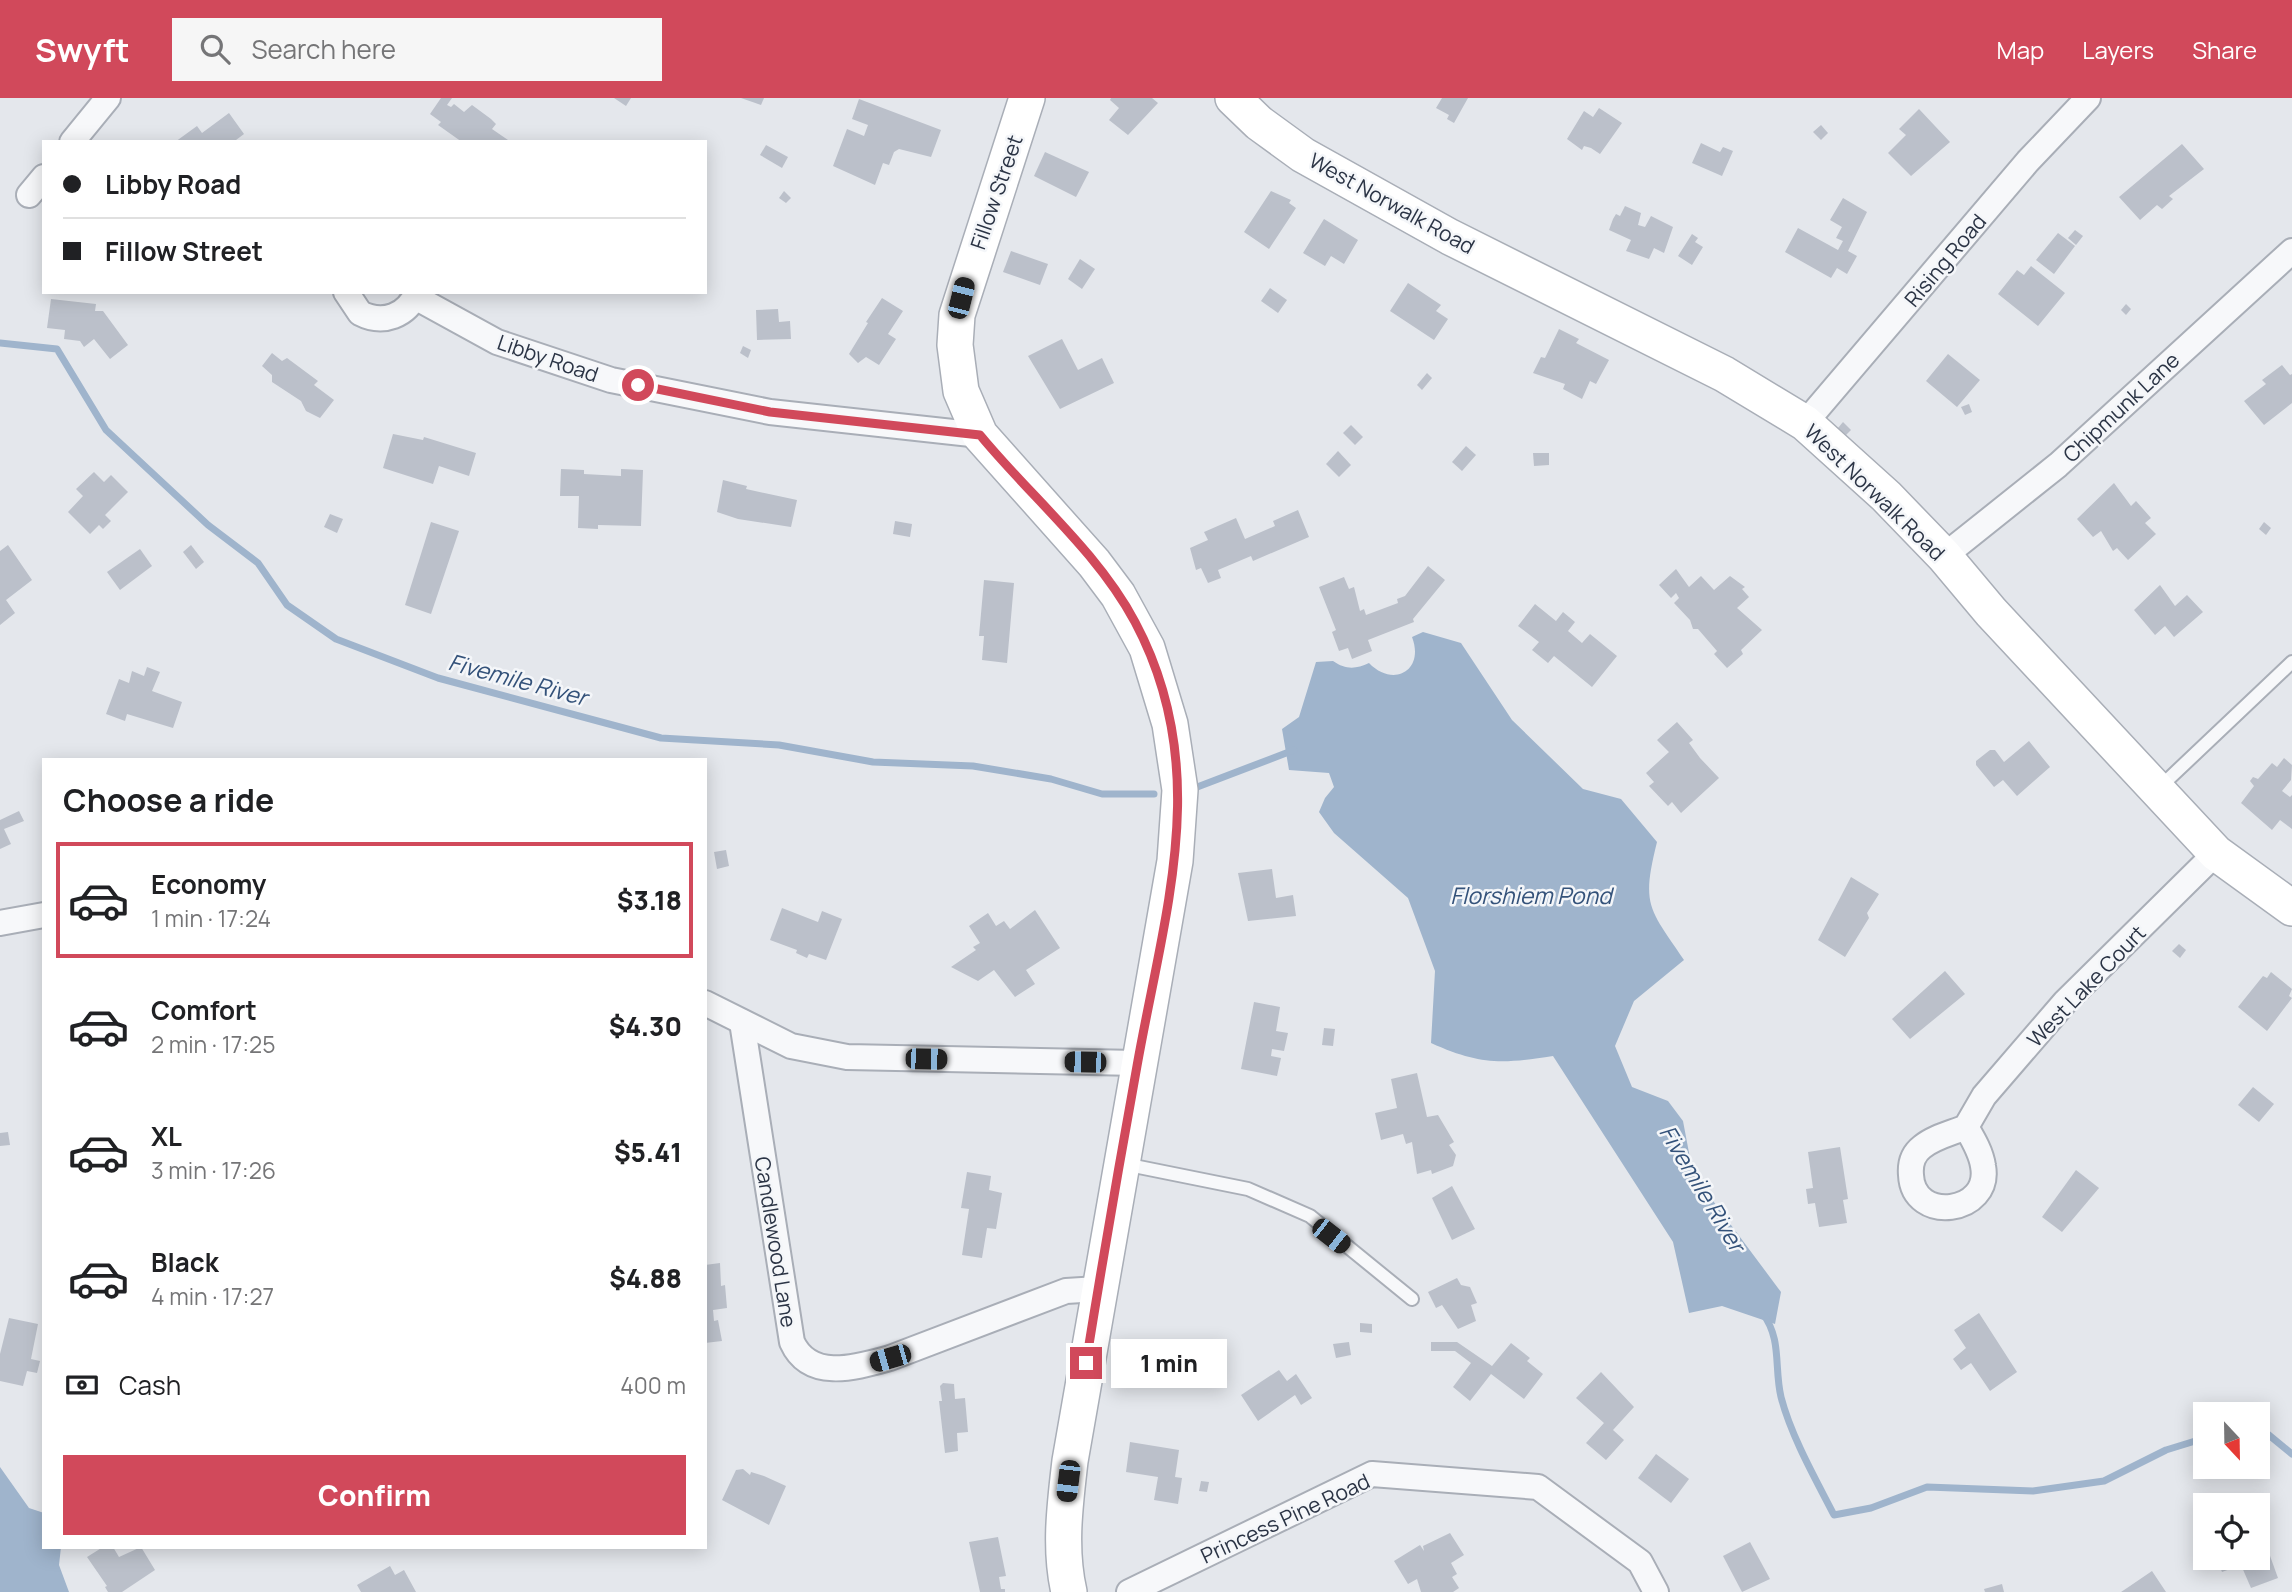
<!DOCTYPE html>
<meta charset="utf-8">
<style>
:root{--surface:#fff;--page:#f6f6f6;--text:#202124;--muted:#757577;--line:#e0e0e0;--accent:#d1495b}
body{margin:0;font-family:Manrope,sans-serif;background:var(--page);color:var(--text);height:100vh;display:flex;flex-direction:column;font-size:26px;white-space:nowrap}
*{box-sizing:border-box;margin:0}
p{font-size:23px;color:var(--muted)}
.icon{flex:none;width:38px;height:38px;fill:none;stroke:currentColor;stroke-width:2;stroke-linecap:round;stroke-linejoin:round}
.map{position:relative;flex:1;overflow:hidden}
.sheet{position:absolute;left:42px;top:660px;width:665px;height:791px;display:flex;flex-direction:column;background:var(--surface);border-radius:0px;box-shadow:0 4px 18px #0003}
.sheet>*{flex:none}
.guide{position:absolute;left:42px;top:42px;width:665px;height:154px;border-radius:0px;box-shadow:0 4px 18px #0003;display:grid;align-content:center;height:154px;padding:0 21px;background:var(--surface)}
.needle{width:46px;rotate:158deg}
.buttons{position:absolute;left:2193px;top:1304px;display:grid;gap:14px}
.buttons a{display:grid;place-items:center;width:77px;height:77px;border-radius:0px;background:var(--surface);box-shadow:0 4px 18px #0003;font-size:35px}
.end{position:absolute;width:32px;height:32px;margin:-16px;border:9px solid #d1495b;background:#fff;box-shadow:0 0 0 4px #fff}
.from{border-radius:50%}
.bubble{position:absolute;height:49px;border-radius:0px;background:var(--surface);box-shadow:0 4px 18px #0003;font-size:23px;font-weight:800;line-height:49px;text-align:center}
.car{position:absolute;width:21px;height:42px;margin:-21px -10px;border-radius:9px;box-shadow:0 0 5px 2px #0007;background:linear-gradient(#222 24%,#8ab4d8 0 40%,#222 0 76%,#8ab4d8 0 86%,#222 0)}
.guide b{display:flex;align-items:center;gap:24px;height:66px;font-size:26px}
.guide b+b{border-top:2px solid var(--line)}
.guide i{width:18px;height:18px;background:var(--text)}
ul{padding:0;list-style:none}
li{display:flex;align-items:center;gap:21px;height:116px;margin:0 14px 10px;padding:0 7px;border:4px solid transparent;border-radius:0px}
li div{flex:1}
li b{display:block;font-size:26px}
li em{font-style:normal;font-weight:800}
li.selected{border-color:var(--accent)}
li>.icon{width:63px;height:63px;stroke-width:1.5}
h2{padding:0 21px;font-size:32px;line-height:84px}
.pay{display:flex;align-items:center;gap:18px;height:77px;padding:0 21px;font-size:26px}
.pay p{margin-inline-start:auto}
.primary-button{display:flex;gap:14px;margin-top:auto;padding:14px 21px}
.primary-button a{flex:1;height:80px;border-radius:0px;background:var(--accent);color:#fff;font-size:28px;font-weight:800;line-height:80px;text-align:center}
header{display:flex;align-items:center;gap:42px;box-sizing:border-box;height:98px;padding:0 35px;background:var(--accent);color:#fff}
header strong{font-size:33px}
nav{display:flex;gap:38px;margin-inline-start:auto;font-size:24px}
.search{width:490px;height:63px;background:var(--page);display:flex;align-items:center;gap:18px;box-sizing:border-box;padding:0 24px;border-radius:0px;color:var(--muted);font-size:26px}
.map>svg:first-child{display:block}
.water{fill:#9fb4cc}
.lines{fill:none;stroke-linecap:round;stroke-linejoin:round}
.stream{stroke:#9fb4cc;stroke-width:7}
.building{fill:#bbc0ca}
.lane-casing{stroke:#a9aeb7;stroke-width:16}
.street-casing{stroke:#a9aeb7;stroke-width:28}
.secondary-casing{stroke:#a9aeb7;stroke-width:38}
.lane{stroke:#f7f8fa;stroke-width:12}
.street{stroke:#f7f8fa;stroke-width:24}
.secondary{stroke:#fff;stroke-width:35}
.route{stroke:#d1495b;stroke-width:9}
.labels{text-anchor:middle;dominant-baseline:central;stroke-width:5;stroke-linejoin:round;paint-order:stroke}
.street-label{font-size:21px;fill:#2b3445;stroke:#f4f6f9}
.water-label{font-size:23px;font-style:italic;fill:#34527a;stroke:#f4f6f9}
</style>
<header>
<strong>Swyft</strong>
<div class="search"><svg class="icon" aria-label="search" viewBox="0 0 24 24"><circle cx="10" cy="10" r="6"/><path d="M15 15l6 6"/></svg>Search here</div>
<nav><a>Map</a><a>Layers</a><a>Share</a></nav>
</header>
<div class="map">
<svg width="2292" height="1494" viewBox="0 0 2292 1494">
<rect width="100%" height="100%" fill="#e4e7ec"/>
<!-- water -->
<g class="water">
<path d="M1423 534 1461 545 1512 622 1583 691 1621 701 1657 744C1641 808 1649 810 1684 862L1634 903 1615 948 1632 989 1668 1003 1683 1023 1693 1076 1781 1194 1775 1226 1722 1208 1689 1215 1673 1144 1553 958C1501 966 1480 967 1431 945L1435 873 1408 800 1334 735 1319 714 1325 700 1334 689 1329 675 1289 672 1282 631 1299 619 1316 564 1333 563C1346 572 1356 571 1369 565 1393 590 1425 573 1412 539Z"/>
<polygon points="0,1369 29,1410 44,1415 44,1449 61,1449 59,1467 69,1494 0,1494"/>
</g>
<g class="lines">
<!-- stream -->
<g class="stream">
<polyline points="0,245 57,251 106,332 208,427 258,465 287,507 336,541 438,580 661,640 779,647 873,664 973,668 1051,681 1102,696 1154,696"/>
<polyline points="1192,691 1294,652"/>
<path d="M1763 1216C1782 1241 1774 1270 1781 1299 1791 1338 1816 1382 1834 1417L1871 1410 1927 1389 2033 1393 2104 1383 2166 1352 2205 1340"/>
<polyline points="2258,1334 2264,1333 2292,1356"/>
</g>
</g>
<!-- building -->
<g class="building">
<polygon points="441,0 452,0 447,7 451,9 454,6 464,14 472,7 491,21 496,26 492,31 508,42 462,44 438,27 441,24 430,16"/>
<polygon points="614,0 631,0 626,8"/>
<polygon points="741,0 764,0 761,7"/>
<polygon points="1111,0 1152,0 1158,5 1128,37 1109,22 1119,10 1110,2"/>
<polygon points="1442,0 1468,0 1454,25 1447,21 1449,17 1436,10"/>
<polygon points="859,1 941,32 931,59 899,51 894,54 889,67 883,65 875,87 833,68 847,31 864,38 868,27 852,21"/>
<polygon points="1599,10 1622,25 1600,56 1591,50 1584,48 1582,52 1567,41 1584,13 1593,19"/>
<polygon points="1919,11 1950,44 1911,78 1888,55 1906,37 1899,31"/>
<polygon points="229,15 244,36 236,42 237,44 175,44 197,28 202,35"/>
<polygon points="1821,27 1828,35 1821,42 1813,34"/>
<polygon points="1701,45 1720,54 1723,49 1733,53 1722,78 1692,65"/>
<polygon points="2182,46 2204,71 2169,98 2173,101 2162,111 2157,107 2140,122 2119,99"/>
<polygon points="766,47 788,59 782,70 760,57"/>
<polygon points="1045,54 1089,74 1076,99 1034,78"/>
<polygon points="784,93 791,100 786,105 779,100"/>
<polygon points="1271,93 1291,102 1289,105 1296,110 1269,151 1244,134"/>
<polygon points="1843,100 1867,114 1848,153 1857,158 1847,176 1837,170 1831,180 1785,154 1798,130 1838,152 1843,143 1836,140 1842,129 1830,122"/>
<polygon points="1625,108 1641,115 1638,127 1645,129 1651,118 1673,129 1664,155 1654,150 1649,161 1626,153 1631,142 1609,132 1613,121 1616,116 1620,118"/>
<polygon points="1324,121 1358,142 1344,166 1331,158 1325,168 1303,155"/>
<polygon points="2075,132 2083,138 2076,147 2068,140"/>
<polygon points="2058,135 2075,148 2054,176 2036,162"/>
<polygon points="1692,136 1698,140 1695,144 1703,149 1692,167 1678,158"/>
<polygon points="1011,153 1048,166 1040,187 1003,174"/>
<polygon points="1080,161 1095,171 1082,191 1068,181"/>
<polygon points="2031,168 2065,195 2038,228 1998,196 2017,172 2024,177"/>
<polygon points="1408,185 1441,207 1436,213 1448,221 1434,242 1390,213"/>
<polygon points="1270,190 1287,202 1278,215 1261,203"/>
<polygon points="882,200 903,213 888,236 896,241 879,267 866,259 858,265 849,256 868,225 866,224"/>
<polygon points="51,201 96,206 95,213 103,213 128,247 110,261 94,241 84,249 80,243 64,241 65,232 47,230"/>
<polygon points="2126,206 2131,211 2126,217 2121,212"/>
<polygon points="778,211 779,224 790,223 791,241 757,242 756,212"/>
<polygon points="1559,231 1579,241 1576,245 1609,262 1596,286 1590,283 1582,301 1563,291 1565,286 1533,275 1541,259 1545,260"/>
<polygon points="1062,241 1078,272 1102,260 1114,285 1060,311 1028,258"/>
<polygon points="743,248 751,252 748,260 740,255"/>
<polygon points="272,255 282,263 287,260 318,283 314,287 334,302 320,320 306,313 301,303 272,284 272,277 262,268"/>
<polygon points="1948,256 1980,282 1957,309 1926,283"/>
<polygon points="2282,267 2290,277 2292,276 2292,305 2264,327 2244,303 2266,286 2262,282"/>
<polygon points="1427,275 1432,280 1422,292 1417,287"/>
<polygon points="1969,306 1972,314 1965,317 1961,309"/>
<polygon points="1843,324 1851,332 1846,337 1838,330"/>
<polygon points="1351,327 1363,339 1355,347 1343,335"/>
<polygon points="393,336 423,342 424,339 476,355 469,378 439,368 433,386 383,370"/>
<polygon points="1466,348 1476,357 1462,373 1452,364"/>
<polygon points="1338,353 1351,367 1339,379 1326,366"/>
<polygon points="1533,355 1549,355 1549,367 1534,368"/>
<polygon points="561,371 584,372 584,376 621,378 621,371 643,372 641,428 598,427 598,431 578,430 579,398 560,398"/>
<polygon points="94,374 104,384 111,377 128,394 105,417 111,423 103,431 99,427 90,436 68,414 83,398 76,391"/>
<polygon points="723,382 747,388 746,391 797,402 791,429 738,421 717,414"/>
<polygon points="2114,385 2131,408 2136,403 2151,420 2145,425 2156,436 2128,462 2117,450 2113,453 2101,433 2093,439 2077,421"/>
<polygon points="1298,412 1309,439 1253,463 1251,458 1218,472 1221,480 1208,485 1201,470 1196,472 1190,450 1208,442 1204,434 1236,420 1245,441 1275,428 1273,423"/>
<polygon points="330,416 343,421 337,435 324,429"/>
<polygon points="895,423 912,426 910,439 893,436"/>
<polygon points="431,424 459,433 431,516 405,507"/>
<polygon points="2264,424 2271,430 2266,437 2259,431"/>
<polygon points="8,447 32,482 6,502 15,515 0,527 0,453"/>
<polygon points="191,447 204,464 196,471 183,454"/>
<polygon points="140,451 152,468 120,492 107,474"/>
<polygon points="1428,468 1445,482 1413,521 1414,524 1368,542 1372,553 1352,561 1348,550 1339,553 1332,534 1336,532 1319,489 1344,479 1349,491 1354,489 1360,513 1364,511 1366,517 1398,505 1397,501 1405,498"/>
<polygon points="1676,471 1689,489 1701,478 1714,492 1730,478 1745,489 1742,491 1749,499 1737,510 1762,532 1741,552 1743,556 1727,570 1714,556 1717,553 1698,531 1693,531 1690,522 1674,505 1679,500 1676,495 1671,500 1659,487"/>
<polygon points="984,482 1014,485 1007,565 982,562 984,538 979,538"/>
<polygon points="2160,487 2175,508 2187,497 2203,514 2174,539 2165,528 2155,537 2134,512"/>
<polygon points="1535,506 1556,523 1563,514 1575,524 1568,533 1582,545 1590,536 1617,558 1592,589 1554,558 1548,565 1532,552 1539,544 1518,528"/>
<polygon points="147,569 160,574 152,593 182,604 173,630 127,616 125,623 106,616 119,581 129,585 132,573 144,578"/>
<polygon points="1677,624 1693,642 1689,645 1700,660 1719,680 1681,715 1672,704 1668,708 1649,688 1654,684 1646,675 1669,654 1657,642"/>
<polygon points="2029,643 2050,669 2017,698 2003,682 1994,689 1976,667 1976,663 1990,652 1995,652 2004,664"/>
<polygon points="2284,660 2292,667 2291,682 2282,693 2290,699 2292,697 2292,731 2280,722 2272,732 2241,705 2254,688 2250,683 2253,679 2258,681 2272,665 2277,669"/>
<polygon points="19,713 24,723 4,731 11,746 0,751 0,722"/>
<polygon points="726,752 729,768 717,771 714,754"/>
<polygon points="1272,771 1276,800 1293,797 1296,818 1248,823 1238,775"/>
<polygon points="1851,779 1879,796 1867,815 1869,820 1845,859 1818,842"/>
<polygon points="782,810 818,824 822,813 842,821 826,862 809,856 807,860 796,855 797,852 770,842"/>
<polygon points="1035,812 1060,850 1026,872 1035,886 1015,899 994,872 978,883 951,869 976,852 973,849 980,845 969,828 988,815 996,828 1004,823 1010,831"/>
<polygon points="2179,846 2186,852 2180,860 2172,853"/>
<polygon points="1945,873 1965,896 1910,941 1892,921"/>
<polygon points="2271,874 2292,891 2289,898 2292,900 2267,933 2238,909 2263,878 2267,880"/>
<polygon points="1254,904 1280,909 1276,933 1288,935 1284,953 1272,951 1271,958 1281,960 1277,978 1241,971"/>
<polygon points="1324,930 1335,931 1333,948 1322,947"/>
<polygon points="1417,975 1427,1019 1438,1017 1454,1044 1449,1047 1456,1057 1453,1068 1432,1076 1431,1072 1417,1076 1412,1044 1406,1046 1403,1036 1381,1042 1375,1015 1397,1010 1391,981"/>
<polygon points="2253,989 2274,1006 2259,1024 2238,1007"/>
<polygon points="8,1034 10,1047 0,1048 0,1035"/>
<polygon points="1840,1049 1848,1101 1843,1102 1847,1125 1819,1129 1815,1105 1808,1106 1806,1091 1813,1090 1808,1054"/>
<polygon points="2076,1072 2099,1090 2062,1134 2042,1119"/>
<polygon points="967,1074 991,1078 989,1092 1002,1095 996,1131 987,1130 982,1160 962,1157 969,1111 961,1110"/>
<polygon points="1452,1088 1475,1131 1452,1142 1432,1100"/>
<polygon points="720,1165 721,1188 725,1187 727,1210 713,1212 714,1223 718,1222 722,1243 705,1245 705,1167"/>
<polygon points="1457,1180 1461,1187 1470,1189 1477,1205 1471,1207 1476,1223 1458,1231 1442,1207 1436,1210 1428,1194"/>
<polygon points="1979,1215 2017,1274 1990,1293 1971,1265 1961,1272 1953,1261 1966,1250 1954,1232"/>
<polygon points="9,1220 38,1226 31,1261 40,1263 37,1275 27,1273 23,1288 0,1283 0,1256"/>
<polygon points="1360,1225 1372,1226 1372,1235 1360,1234"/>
<polygon points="1349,1244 1351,1257 1336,1260 1333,1246"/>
<polygon points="1431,1244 1457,1244 1492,1268 1511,1245 1530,1260 1527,1263 1543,1276 1524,1301 1491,1276 1470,1303 1453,1289 1471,1265 1455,1253 1431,1253"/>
<polygon points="1279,1272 1287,1283 1296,1276 1312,1300 1301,1307 1295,1297 1258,1323 1241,1297"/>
<polygon points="1601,1274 1634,1309 1613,1332 1624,1342 1606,1362 1586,1345 1604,1325 1576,1300"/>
<polygon points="943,1285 954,1286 955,1301 965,1300 968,1334 957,1335 958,1353 945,1355 939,1303 942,1303 940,1288"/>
<polygon points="1130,1344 1179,1352 1175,1379 1182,1380 1178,1406 1154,1402 1158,1379 1126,1374"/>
<polygon points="1656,1356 1689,1381 1671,1405 1638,1380"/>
<polygon points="743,1371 750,1377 751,1374 764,1378 786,1388 769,1427 722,1402 736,1372"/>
<polygon points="1201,1383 1209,1384 1207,1394 1199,1393"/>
<polygon points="2258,1429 2268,1434 2265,1444 2278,1480 2251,1490 2241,1467 2222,1474 2218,1464 2208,1467 2205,1460 2258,1460"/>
<polygon points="2205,1431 2205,1457 2196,1434"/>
<polygon points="1450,1435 1464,1457 1451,1465 1457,1476 1452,1479 1459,1490 1453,1494 1421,1494 1417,1481 1408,1486 1394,1463 1420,1447 1424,1453 1423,1448"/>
<polygon points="998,1439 1006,1478 999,1479 1001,1491 1005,1491 1005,1494 980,1494 969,1444"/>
<polygon points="1750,1444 1770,1481 1742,1494 1723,1458"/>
<polygon points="103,1449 113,1449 119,1459 141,1449 155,1472 122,1494 108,1494 105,1489 107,1488 87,1459"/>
<polygon points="390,1468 395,1477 404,1472 416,1494 361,1494 357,1487"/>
<polygon points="2152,1473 2166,1494 2121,1494 2130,1488"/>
<polygon points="2002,1486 2004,1494 1985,1494 1984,1491"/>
</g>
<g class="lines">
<!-- lane casing -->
<g class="lane-casing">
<g id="lane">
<polyline points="2158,691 2292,564"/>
<polyline points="1124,1066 1248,1091 1310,1118 1412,1201"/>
</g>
</g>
<!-- street casing -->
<g class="street-casing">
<g id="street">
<polyline points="72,44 108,0"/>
<polyline points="29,97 44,79"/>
<path d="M346 194 360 215C383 227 407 218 417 194"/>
<polyline points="415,199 497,244 611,282 770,314 980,337"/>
<polyline points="1805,325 2028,63 2088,0"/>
<polyline points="1944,458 2058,367 2292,153"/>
<polyline points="0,825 44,817"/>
<polyline points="705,905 791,948 847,959 1137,965"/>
<path d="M742 924 792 1244C810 1284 857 1269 890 1260L1066 1193 1098 1191"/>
<path d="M1966 1029C1952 1035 1934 1039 1922 1049 1913 1056 1910 1066 1911 1077 1913 1126 1992 1116 1983 1068 1981 1054 1973 1041 1966 1029L1984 998 2065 904 2216 755"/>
<polyline points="1129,1494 1372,1376 1538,1389 1640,1464 1656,1494"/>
</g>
</g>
<!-- secondary casing -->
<g class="secondary-casing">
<g id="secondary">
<path d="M1027 0 957 217 955 247 961 293 980 337 1094 465 1118 497 1147 550 1170 626 1180 692 1175 763 1070 1363C1065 1407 1059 1450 1069 1494"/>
<polyline points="1233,0 1259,25 1303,57 1450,139 1724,276 1805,325 1886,398 1944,458 1991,514 2216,755 2292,810"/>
</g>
</g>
<!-- lane -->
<use href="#lane" class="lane"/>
<!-- street -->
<use href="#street" class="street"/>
<!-- secondary -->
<use href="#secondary" class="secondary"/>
</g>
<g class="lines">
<!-- route -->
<path class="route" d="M638 287 770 314 980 337C1031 399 1097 453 1135 524 1214 672 1164 815 1137 968 1119 1067 1102 1166 1086 1265"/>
</g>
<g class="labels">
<!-- street labels -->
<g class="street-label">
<text transform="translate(996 94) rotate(-71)">Fillow Street</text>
<text transform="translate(1392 105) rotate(29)">West Norwalk Road</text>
<text transform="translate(1945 162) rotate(-50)">Rising Road</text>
<text transform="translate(548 260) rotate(19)">Libby Road</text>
<text transform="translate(2121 309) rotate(-43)">Chipmunk Lane</text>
<text transform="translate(1875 394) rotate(44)">West Norwalk Road</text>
<text transform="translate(2086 888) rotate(-46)">West Lake Court</text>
<text transform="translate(776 1144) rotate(81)">Candlewood Lane</text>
<text transform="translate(1285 1420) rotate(-25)">Princess Pine Road</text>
</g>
<!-- water labels -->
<g class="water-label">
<text transform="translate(518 581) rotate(15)">Fivemile River</text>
<text x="1531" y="797">Florshiem Pond</text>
<text transform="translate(1703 1090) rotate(59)">Fivemile River</text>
</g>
</g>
</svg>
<div class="buttons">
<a><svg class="needle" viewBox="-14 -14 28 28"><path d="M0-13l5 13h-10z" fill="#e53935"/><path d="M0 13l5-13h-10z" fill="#757577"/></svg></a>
<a><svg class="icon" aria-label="locate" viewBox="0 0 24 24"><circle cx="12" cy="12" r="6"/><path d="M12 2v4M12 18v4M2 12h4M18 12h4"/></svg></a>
</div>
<i class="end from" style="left:638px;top:287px"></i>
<i class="end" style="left:1086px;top:1265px"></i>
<div class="bubble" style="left:1111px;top:1241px;width:116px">1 min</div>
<i class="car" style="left:961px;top:200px;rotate:14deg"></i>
<i class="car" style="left:926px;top:961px;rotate:91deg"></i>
<i class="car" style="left:1085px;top:964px;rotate:271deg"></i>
<i class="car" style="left:1331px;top:1138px;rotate:128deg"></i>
<i class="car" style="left:890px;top:1260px;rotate:254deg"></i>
<i class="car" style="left:1068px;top:1383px;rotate:187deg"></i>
<div class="guide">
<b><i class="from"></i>Libby Road</b>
<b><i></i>Fillow Street</b>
</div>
<section class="sheet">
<h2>Choose a ride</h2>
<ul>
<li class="selected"><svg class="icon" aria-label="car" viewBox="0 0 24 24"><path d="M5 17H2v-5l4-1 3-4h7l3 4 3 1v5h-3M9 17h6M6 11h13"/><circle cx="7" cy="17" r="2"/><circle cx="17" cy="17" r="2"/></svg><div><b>Economy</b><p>1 min · 17:24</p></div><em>$3.18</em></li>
<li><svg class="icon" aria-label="car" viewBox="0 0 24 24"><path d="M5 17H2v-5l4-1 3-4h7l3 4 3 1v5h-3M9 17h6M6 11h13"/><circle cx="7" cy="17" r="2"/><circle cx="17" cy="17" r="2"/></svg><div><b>Comfort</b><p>2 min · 17:25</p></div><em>$4.30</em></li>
<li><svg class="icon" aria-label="car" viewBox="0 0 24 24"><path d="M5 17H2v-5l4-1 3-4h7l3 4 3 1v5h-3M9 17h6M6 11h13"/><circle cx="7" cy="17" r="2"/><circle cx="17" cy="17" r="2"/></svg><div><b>XL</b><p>3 min · 17:26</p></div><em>$5.41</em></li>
<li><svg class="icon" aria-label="car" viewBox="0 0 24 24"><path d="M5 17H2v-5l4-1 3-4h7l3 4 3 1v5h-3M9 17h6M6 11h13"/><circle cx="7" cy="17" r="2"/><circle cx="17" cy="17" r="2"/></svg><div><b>Black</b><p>4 min · 17:27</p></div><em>$4.88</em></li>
</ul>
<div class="pay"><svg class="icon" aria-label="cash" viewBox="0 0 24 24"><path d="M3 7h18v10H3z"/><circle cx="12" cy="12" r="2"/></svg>Cash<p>400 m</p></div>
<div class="primary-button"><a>Confirm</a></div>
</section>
</div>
